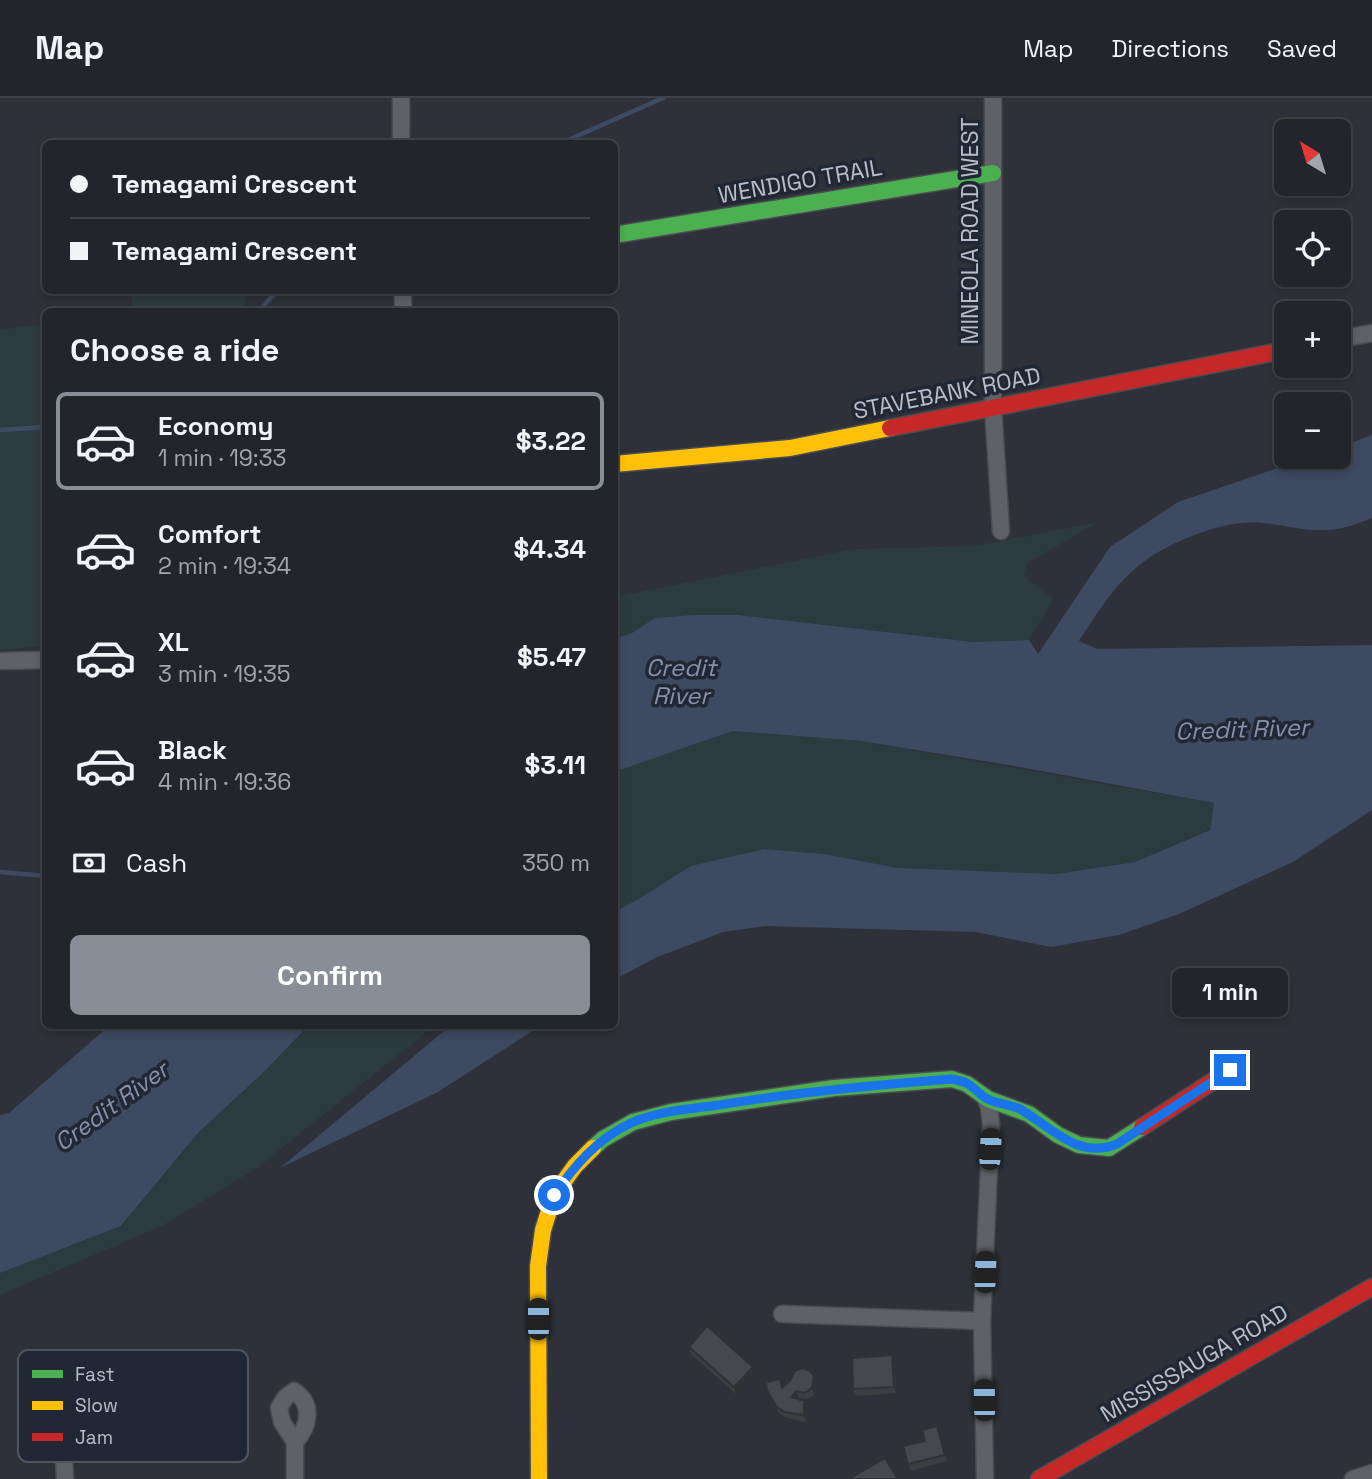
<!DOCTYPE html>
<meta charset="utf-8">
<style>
:root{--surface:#22252b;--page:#2e3137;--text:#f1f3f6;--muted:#a2a5a9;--line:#3f4247;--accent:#888d97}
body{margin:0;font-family:"Space Grotesk",sans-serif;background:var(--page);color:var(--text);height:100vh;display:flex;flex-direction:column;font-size:26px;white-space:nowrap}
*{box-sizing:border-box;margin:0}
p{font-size:23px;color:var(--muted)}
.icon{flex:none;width:38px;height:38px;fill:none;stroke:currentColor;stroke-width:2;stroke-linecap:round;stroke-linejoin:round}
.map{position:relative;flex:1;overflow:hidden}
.drawer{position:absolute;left:42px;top:210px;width:576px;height:721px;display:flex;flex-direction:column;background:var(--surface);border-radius:10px;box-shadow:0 4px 10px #0003,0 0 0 2px var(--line)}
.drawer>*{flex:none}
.hud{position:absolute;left:42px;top:42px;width:576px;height:154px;border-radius:10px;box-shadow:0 4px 10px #0003,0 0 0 2px var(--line);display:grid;align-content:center;height:154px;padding:0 28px;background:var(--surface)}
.needle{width:46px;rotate:322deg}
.fabs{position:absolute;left:1274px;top:21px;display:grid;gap:14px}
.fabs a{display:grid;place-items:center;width:77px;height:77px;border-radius:10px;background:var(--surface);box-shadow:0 4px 10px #0003,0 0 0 2px var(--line);font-size:35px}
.end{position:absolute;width:32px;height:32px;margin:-16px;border:9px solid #1a73e8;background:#fff;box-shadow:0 0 0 4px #fff}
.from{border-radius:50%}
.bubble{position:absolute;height:49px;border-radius:10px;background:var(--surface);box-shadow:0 4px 10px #0003,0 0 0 2px var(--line);font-size:23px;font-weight:700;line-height:49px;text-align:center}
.car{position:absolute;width:21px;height:42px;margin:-21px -10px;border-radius:9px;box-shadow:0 0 5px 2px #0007;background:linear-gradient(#222 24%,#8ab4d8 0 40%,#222 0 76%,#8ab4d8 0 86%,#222 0)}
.hud b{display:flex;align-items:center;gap:24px;height:66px;font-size:26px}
.hud b+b{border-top:2px solid var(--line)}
.hud i{width:18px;height:18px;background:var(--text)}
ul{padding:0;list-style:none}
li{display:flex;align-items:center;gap:21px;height:98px;margin:0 14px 10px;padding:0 14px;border:4px solid transparent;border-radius:10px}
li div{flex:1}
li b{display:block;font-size:26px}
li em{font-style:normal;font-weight:700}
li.selected{border-color:var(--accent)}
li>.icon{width:63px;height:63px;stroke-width:1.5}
h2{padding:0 28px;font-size:32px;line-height:84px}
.pay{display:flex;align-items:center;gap:18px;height:77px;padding:0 28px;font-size:26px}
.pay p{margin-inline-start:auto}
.button{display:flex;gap:14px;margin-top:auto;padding:14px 28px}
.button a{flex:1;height:80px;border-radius:10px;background:var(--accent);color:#fff;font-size:28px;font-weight:700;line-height:80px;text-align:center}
header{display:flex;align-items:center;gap:42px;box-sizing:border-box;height:98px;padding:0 35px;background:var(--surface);border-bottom:2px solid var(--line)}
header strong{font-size:33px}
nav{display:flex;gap:38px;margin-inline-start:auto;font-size:24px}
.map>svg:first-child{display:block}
.green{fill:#2c3b3f}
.water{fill:#3e4a62}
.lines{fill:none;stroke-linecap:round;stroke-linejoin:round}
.stream{stroke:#3e4a62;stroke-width:4.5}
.street-casing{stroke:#4a4c52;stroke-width:19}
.fast-casing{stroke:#4a4c52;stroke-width:19}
.slow-casing{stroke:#4a4c52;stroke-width:19}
.jam-casing{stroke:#4a4c52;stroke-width:19}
.street{stroke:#5e6168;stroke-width:16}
.fast{stroke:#4caf50;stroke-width:16}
.slow{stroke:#ffc107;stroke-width:16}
.jam{stroke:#c62828;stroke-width:16}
.wall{fill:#3b3e43}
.shaded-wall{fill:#303237}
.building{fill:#45484e;stroke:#303237;stroke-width:2}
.route{stroke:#1a73e8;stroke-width:9}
.labels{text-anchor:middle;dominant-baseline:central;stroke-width:7;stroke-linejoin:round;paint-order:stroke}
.street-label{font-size:23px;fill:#b9bec9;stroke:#212734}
.water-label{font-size:24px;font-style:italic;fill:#8492ad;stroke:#212734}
.key{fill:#212734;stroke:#4f5461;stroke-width:2}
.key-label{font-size:19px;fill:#b9bec9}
</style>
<header>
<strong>Map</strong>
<nav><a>Map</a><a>Directions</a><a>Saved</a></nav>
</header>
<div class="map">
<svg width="1372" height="1381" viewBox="0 0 1372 1381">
<rect width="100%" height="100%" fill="#2e3139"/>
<!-- green -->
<g class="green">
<polygon points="134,193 244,193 246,213 130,213"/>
<polygon points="45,227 45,548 0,552 0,231"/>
<polygon points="1099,424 1027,465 1024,478 1054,501 1029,542 973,544 738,517 692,517 655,520 632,535 614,541 614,499 854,451 974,448"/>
<polygon points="733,633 861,643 1214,705 1210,731 1135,764 1056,776 898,770 824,756 764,751 614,814 614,674"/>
<polygon points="308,928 434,928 257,1070 162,1128 0,1197 0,1175 122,1128 198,1035 265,973"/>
</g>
<!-- water -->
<g class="water">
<path d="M1372 337V420C1357 426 1341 432 1326 432 1305 434 1283 426 1262 425 1239 423 1221 428 1200 435 1134 459 1116 486 1079 543L1097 551 1372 547V712L1293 764 1179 816 1119 837 1051 849 976 834 766 828 723 834 655 860 614 882V814L637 802 691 768 764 751 824 756 898 770 1056 776 1135 764 1210 732 1214 705 1015 668 861 643 733 633 614 674V541L632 535 655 520 692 517H738L973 544 1029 542 1038 556 1110 449 1178 404 1310 359H1339V349Z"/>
<polygon points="109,928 308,928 265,973 198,1035 121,1128 0,1175 0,1017 9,1015"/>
<polygon points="450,928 540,928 438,994 280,1070"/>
</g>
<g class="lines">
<!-- stream -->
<g class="stream">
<polyline points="559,46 663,0"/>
<polyline points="258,214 278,192"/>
<polyline points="0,332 46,329"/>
<polyline points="0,774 46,778"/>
</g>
<!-- street casing -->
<g class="street-casing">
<g id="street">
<polyline points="401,0 401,46"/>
<polyline points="993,0 993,309 1001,433"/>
<polyline points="403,192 403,214"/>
<polyline points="1339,241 1372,235"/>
<polyline points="0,563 46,562"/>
<polyline points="985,999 989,1009 991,1026 982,1223 985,1381"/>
<polyline points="782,1216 982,1223"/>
<path d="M295 1344C309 1329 314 1306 294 1293L285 1300 279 1310 282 1324 295 1344V1381"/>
<polyline points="64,1357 65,1381"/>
<polyline points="1353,1381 1372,1375"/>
</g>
</g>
<!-- fast casing -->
<g class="fast-casing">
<g id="fast">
<polyline points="614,137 993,75"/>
<polyline points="593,1050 603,1041 633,1024 671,1014 834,990 952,981 967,986 988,1001 1029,1016 1058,1037 1079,1047 1109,1050 1142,1029"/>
</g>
</g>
<!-- slow casing -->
<g class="slow-casing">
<g id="slow">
<polyline points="614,366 790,350 890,330"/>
<polyline points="539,1381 538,1168 543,1132 554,1097 575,1068 593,1050"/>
</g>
</g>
<!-- jam casing -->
<g class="jam-casing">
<g id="jam">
<polyline points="890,330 1286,252"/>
<polyline points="1142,1029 1230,972"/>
<polyline points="1039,1381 1372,1189"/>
</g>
</g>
<!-- street -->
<use href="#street" class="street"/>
<!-- fast -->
<use href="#fast" class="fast"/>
<!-- slow -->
<use href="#slow" class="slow"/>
<!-- jam -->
<use href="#jam" class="jam"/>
</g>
<!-- wall -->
<g class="wall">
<polygon points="689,1249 755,1275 736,1296 691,1256"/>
<polygon points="895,1264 896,1295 856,1298 853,1291"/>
<polygon points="814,1278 817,1285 814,1297 807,1301 799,1300 798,1301 804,1303 807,1309 806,1324 787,1320 779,1315 767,1292 783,1289 790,1283"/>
<polygon points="939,1335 947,1363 911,1373 908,1366"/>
</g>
<!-- shaded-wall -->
<g class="shaded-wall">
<polygon points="892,1257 895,1264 896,1295 894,1289"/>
<polygon points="753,1269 755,1275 736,1296 734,1289"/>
<polygon points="814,1278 817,1285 814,1297 812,1290"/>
<polygon points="796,1293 799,1300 793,1306 791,1299"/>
<polygon points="804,1303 807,1309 806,1324 804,1317"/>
</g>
<!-- building -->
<g class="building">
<polygon points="707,1228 753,1269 734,1289 689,1249"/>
<polygon points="892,1257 894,1289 853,1291 852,1260"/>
<polygon points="802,1270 809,1272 814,1278 812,1290 805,1295 796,1293 791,1299 804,1303 804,1317 784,1314 776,1308 767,1292 766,1284 780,1281 782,1290 790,1283 795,1273"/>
<polygon points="937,1328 945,1357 908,1366 903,1348 925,1343 922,1332"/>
<polygon points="885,1360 898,1381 849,1381"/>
</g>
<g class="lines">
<!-- route -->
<path class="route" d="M554 1097C575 1067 597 1041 631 1025 657 1013 691 1011 719 1007 797 994 874 987 952 981 972 985 970 988 984 999 994 1006 1010 1006 1020 1011 1051 1029 1078 1062 1117 1046L1230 972"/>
</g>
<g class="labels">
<!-- street labels -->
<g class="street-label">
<text transform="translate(800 83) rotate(-10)">WENDIGO TRAIL</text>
<text transform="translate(970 133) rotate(-90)">MINEOLA ROAD WEST</text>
<text transform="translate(947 295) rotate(-11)">STAVEBANK ROAD</text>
<text transform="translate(1194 1265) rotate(-30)">MISSISSAUGA ROAD</text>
</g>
<!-- water labels -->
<g class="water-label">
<text x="681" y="569">Credit<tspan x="681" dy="28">River</tspan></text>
<text transform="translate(1242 631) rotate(-2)">Credit River</text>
<text transform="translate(111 1008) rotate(-36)">Credit River</text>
</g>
</g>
<!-- legend -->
<rect x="18" y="1252" width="230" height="112" rx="10" class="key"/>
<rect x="32" y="1272" width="31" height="8" fill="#4caf50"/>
<rect x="32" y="1303" width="31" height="9" fill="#ffc107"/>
<rect x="32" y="1335" width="31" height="8" fill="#c62828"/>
<g class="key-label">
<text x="75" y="1283">Fast</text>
<text x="75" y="1314">Slow</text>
<text x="75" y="1346">Jam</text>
</g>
</svg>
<div class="fabs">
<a><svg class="needle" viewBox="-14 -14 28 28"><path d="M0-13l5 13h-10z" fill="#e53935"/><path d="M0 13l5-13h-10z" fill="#a2a5a9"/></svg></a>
<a><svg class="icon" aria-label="locate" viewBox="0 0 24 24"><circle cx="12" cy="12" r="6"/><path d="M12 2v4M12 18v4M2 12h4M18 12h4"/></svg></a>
<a>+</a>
<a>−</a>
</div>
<i class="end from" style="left:554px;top:1097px"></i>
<i class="end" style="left:1230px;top:972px"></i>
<div class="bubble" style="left:1172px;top:870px;width:116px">1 min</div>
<i class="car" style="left:990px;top:1051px;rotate:3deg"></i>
<i class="car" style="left:985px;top:1174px;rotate:2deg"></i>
<i class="car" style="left:538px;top:1221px;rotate:0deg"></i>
<i class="car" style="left:984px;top:1302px;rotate:359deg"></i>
<div class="hud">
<b><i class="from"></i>Temagami Crescent</b>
<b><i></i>Temagami Crescent</b>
</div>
<section class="drawer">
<h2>Choose a ride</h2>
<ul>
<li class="selected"><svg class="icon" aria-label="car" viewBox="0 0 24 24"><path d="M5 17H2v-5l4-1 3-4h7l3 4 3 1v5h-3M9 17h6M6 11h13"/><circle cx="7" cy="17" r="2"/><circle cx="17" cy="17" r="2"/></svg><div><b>Economy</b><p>1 min · 19:33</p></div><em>$3.22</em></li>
<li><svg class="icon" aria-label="car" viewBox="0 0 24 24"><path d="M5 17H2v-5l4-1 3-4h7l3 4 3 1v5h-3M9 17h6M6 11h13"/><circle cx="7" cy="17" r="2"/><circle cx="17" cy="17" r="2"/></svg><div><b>Comfort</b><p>2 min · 19:34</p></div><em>$4.34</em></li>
<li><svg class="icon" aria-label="car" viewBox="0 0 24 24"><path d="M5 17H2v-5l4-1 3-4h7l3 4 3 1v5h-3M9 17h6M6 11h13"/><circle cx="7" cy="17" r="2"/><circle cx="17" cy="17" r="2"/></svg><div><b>XL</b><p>3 min · 19:35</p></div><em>$5.47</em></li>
<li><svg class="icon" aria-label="car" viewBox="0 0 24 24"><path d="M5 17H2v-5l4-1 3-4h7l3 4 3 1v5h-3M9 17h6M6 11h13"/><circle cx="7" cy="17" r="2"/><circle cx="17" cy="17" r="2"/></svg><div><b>Black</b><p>4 min · 19:36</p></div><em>$3.11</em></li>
</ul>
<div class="pay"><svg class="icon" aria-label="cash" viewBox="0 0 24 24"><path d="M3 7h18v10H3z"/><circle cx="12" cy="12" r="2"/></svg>Cash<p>350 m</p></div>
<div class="button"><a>Confirm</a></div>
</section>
</div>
